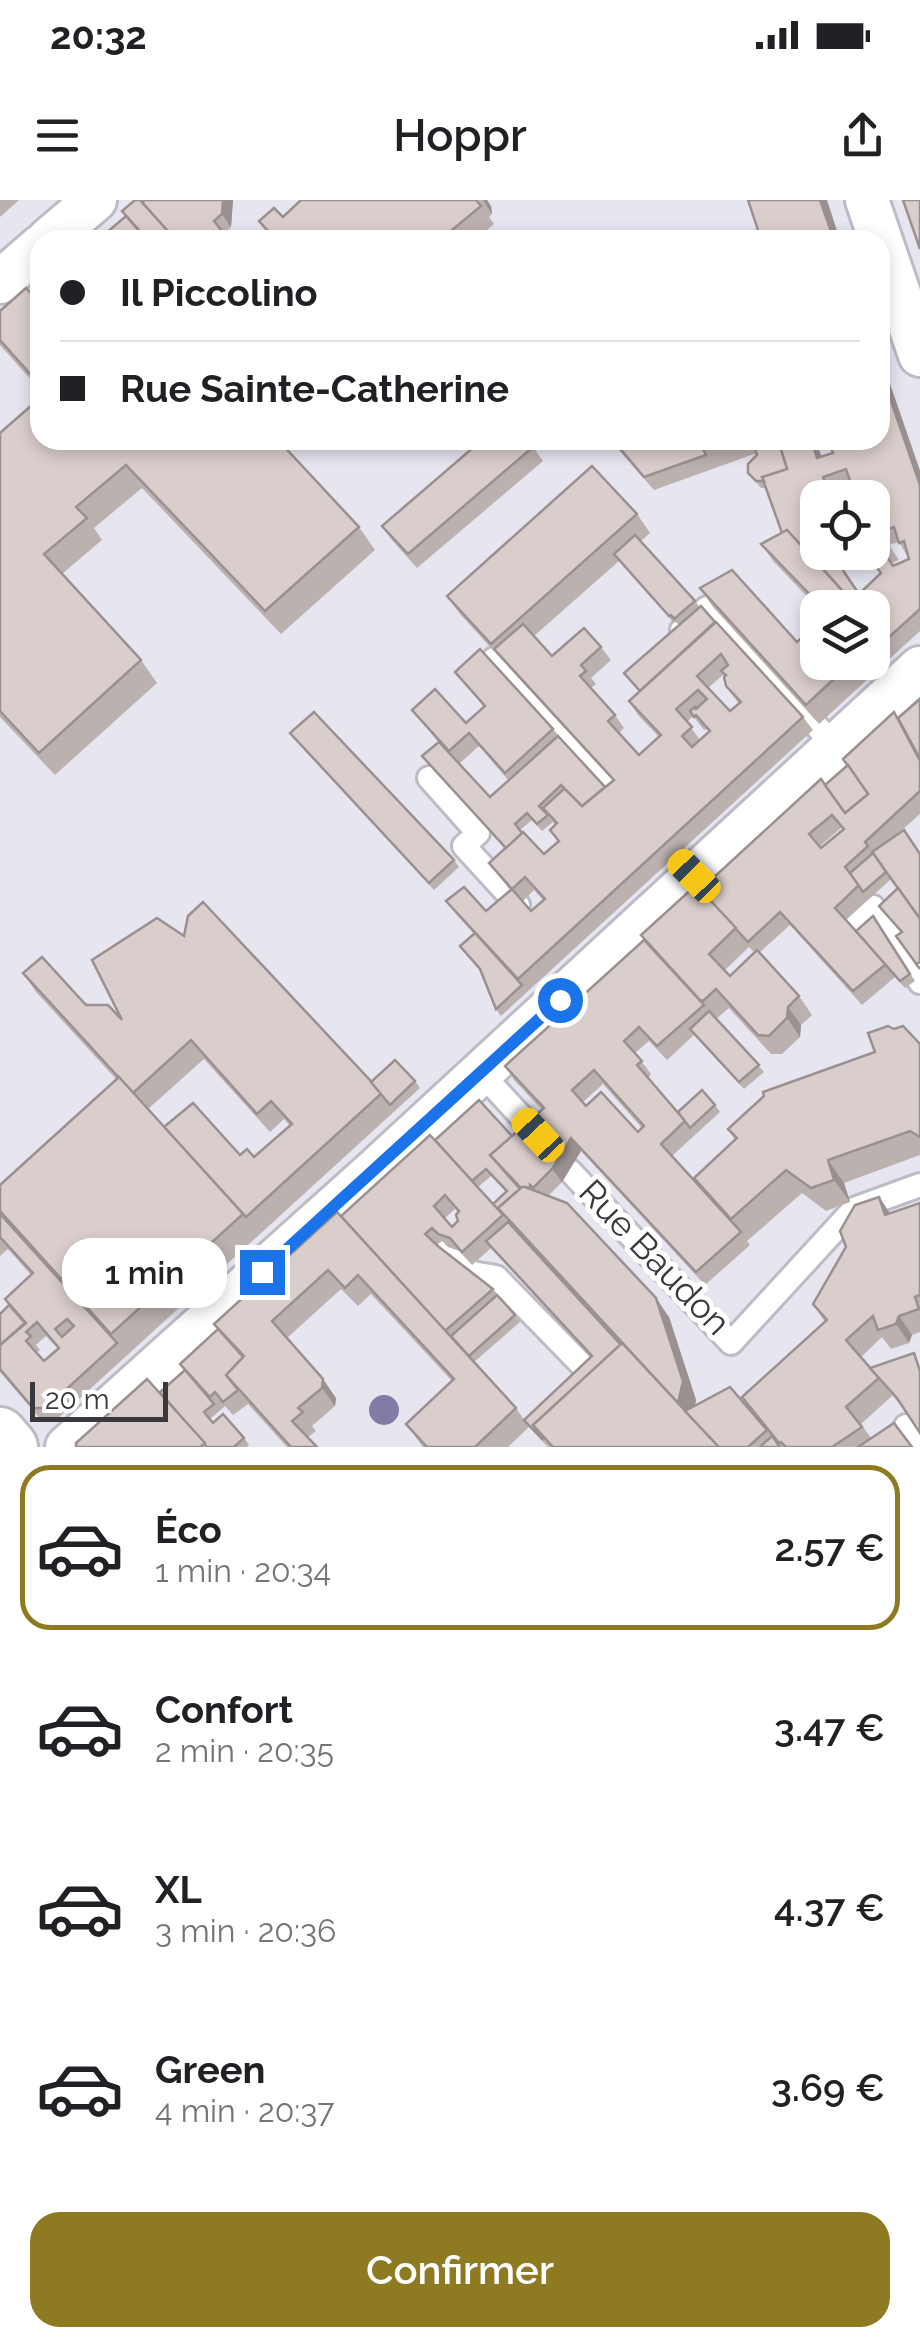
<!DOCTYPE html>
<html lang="fr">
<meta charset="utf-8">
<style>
:root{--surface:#fff;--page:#f2f2f2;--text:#202124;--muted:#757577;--line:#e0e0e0;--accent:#8e7a20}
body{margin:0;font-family:Raleway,sans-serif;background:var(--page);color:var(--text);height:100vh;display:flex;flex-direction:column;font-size:38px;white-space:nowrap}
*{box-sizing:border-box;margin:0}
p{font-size:32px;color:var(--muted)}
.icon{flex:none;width:55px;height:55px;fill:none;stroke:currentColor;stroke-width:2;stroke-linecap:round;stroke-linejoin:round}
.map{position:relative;height:1247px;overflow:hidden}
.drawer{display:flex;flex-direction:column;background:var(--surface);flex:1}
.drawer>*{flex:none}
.guide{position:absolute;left:30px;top:30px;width:860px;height:220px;border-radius:30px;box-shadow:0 5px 15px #0003;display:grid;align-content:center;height:220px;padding:0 30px;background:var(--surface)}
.tools{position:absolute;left:800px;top:280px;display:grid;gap:20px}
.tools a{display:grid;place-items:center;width:90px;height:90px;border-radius:20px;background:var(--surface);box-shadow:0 5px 15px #0003;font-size:50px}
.scale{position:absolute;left:30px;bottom:25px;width:138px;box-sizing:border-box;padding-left:10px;border:5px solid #39393d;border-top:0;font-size:28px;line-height:35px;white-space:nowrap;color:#39393d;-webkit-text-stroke:8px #fff;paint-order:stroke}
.end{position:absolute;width:45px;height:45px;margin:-22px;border:12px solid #1a73e8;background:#fff;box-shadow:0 0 0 5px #fff}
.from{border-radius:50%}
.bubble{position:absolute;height:70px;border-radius:30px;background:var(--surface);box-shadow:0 5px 15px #0003;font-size:32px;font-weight:600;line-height:70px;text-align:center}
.car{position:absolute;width:30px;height:60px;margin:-30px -15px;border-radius:12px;box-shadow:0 0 8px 2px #0007;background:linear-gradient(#f5c518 24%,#345 0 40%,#f5c518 0 76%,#345 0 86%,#f5c518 0)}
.guide b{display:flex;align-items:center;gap:35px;height:95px;font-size:38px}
.guide b+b{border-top:2px solid var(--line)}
.guide i{width:25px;height:25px;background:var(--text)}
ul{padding:18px 0 0;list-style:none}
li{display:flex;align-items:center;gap:30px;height:165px;margin:0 20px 15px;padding:0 10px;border:5px solid transparent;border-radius:30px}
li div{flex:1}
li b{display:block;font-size:38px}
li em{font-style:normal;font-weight:600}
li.current{border-color:var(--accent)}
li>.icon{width:90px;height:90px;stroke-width:1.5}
.primary-button{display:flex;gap:20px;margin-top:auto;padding:20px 30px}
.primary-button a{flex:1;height:115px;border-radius:30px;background:var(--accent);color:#fff;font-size:40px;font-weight:600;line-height:115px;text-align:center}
.status{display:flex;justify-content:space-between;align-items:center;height:70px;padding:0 50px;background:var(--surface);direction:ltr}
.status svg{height:28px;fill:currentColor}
header{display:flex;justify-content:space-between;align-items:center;height:130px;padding:0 30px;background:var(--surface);font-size:45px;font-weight:600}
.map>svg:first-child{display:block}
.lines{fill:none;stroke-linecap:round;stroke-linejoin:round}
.service-casing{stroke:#bdbcc6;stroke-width:28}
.minor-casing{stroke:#bdbcc6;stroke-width:48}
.tertiary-casing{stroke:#bdbcc6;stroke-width:58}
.service{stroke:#fff;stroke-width:22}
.minor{stroke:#fff;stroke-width:42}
.tertiary{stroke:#fff;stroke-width:52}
.tree{fill:#847aa6}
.wall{fill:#bbb1af;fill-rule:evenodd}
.shaded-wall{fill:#99908f}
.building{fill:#dacecc;stroke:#99908f;stroke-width:2.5;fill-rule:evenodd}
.route{stroke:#1a73e8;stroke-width:12}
.labels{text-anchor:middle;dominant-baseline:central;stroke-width:10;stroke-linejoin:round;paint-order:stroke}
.street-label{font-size:35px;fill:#39393d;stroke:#fff}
</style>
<div class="status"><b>20:32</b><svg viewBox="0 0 49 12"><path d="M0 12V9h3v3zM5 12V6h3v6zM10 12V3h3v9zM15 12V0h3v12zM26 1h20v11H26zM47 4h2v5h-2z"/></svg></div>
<header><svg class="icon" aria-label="menu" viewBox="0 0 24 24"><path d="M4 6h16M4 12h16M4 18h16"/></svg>Hoppr<svg class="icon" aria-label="share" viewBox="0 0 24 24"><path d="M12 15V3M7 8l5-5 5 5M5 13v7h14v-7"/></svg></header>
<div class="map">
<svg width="920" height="1247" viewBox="0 0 920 1247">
<rect width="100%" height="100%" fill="#e6e5f0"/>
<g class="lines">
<!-- service casing -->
<g class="service-casing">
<g id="service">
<polyline points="682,430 707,408 835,546"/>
<polyline points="494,459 620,597"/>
<polyline points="429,578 478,633 464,646 518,705"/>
<polyline points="847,719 852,724 873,707 920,782"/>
<polyline points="481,873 538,935"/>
<polyline points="570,971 731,1143 854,1009 920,985"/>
<polyline points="439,1044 472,1073 496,1077 580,1163"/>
<polyline points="906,1226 920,1246"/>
</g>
</g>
<!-- minor casing -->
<g class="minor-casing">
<g id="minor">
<polyline points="867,0 920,155"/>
<polyline points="48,40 95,0"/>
<polyline points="0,82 40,47"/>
<polyline points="67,1247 372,973 920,468"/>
</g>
</g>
<!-- tertiary casing -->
<g class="tertiary-casing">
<polyline id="tertiary" points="0,1234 11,1247"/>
</g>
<!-- service -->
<use href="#service" class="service"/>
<!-- minor -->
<use href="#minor" class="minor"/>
<!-- tertiary -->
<use href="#tertiary" class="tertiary"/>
</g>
<!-- trees -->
<circle class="tree" cx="384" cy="1210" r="15"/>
<!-- wall -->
<g class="wall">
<polygon points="0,0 19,0 0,17"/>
<polygon points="233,0 231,27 224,34 228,40 98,40 142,2"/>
<polygon points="313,0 487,0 491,6 492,14 489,17 494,24 475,40 256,40 266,31 259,21 283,17"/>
<polygon points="40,90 40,190 0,145 0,111 34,96"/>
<path d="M880 155 920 271V431L819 524 713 407 700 388 797 442 818 462H872V408H818L774 362 761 344 782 333 766 288H761L748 273 757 253 654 290 610 240H880ZM836 241 838 244 833 253 821 257 818 247ZM852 284 872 352H818L833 290ZM899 342 909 359 893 365 892 363 899 360 889 345ZM869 359 880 373 859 394 843 371Z"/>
<polygon points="0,233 359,327 375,350 281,434 142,288 94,328 102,340 62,374 141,460 157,483 55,575 0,517"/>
<polygon points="533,247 543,261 417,368 391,339 382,326"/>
<path d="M637 314 650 333 641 341 700 407 803 517 813 530 501 816 496 809 481 771 460 746 474 734 456 714 446 701 486 711 510 690 489 663 505 649 422 556 438 542 412 510 466 523 484 507 455 472 553 529 605 587 613 581 460 414 447 396ZM619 361 674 423 676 422 679 425 624 473 639 492 629 501 638 515 659 537 639 555 619 533 624 528 615 515 591 488 596 484 591 478 611 460 601 447 552 456 534 436ZM724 474 725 476 726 486 739 504 730 511 708 488ZM693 516 704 530 706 529 709 532 700 540 687 522ZM479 546 508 580 490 597 459 564ZM548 615 555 625 550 630 558 642 544 654 520 630 532 620 542 631 553 622ZM534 690 543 700 531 711 523 701Z"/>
<path d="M920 499V614L894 637 901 733 879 706 898 688 891 679 846 720 856 731 873 716 915 781 905 788 895 777 862 805 790 725 759 753 799 796 812 815 801 825 800 837 782 854H771L729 808 716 819 764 872 744 889 694 835 667 860 649 841 635 853 651 874 648 878 678 912 715 905 720 912 672 956 700 987 735 940 728 929 920 844V955L844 983 850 1002 826 1011 802 993 747 1041 750 1045 705 1085 581 951 562 982 548 996 669 1117 696 1200 695 1206 752 1212 825 1122 813 1104 879 997 890 1014 920 1003V1132L912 1135 909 1143 891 1149 882 1137 861 1157 870 1168 914 1153 904 1209 891 1194 892 1196 861 1224 871 1238 912 1247H548L529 1227 508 1247H423L406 1224 452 1181 371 1094 358 1106 341 1089 287 1138 336 1198 335 1206 312 1226 316 1231 308 1237 317 1247H287L248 1204 233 1215 225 1206 210 1219 213 1223 244 1238 249 1245 247 1247H76L160 1192 185 1170 180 1164 341 1016 435 940 512 936 542 910 514 880 505 866 644 740 641 735 700 690 825 585 848 565 894 512 898 518ZM841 628 843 630 821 648 820 646ZM749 747 754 752 730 776 725 770ZM603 884 642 928 638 932 586 906 583 902ZM491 976 506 992 493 1004 478 987ZM455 1009 458 1012V1021L452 1027 445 1018ZM442 1041 448 1047 459 1051 472 1065 491 1048 591 1157 524 1220 516 1208 474 1162 520 1122 493 1089 437 1045Z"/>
<polygon points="290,533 454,660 459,667 434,690"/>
<path d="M23 773 122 820 371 882 415 881 420 888 55 1221H42L0 1172V1114L9 1105 5 1099 31 1075 8 1049 0 1056V985L116 879 36 792ZM204 859 270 932 284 919 290 926 254 957 240 955 164 927 148 909ZM46 1136 58 1149 44 1161 36 1153 40 1150 36 1145Z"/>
</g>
<!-- shaded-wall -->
<g class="shaded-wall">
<polygon points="223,0 233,0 231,27 222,14"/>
<polygon points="483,0 487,0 491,6 492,14"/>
<polygon points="820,0 827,0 840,40 834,40"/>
<polygon points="880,155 920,271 920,285 880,169"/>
<polygon points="811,240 813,240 818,247 827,272 817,258"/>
<polygon points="823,277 833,290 835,298 831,298"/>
<polygon points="788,807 801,825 800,837 787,818"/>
<polygon points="571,938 581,951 562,982 552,969"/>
<polygon points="828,960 844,983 850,1002 834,980"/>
<polygon points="879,997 892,1016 885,1015"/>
<polygon points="656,1098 669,1117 696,1200 692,1220 678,1204"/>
<polygon points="899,1116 912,1135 909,1143 896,1124"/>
<polygon points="323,1179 336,1198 335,1206 322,1188"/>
</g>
<!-- building -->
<g class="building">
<polygon points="135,0 140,0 176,40 148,40 122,11"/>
<polygon points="145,0 223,0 222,14 214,21 221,30 214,35 201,33 194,40 176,40 142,2"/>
<polygon points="301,0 476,0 481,6 440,40 256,40 267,30 259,21 274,8 283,17"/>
<polygon points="748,0 820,0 834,40 759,40 761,39"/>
<polygon points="903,0 920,0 920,49"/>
<polygon points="126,16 147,40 98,40"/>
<polygon points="26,88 40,103 40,185 0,140 0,111"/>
<polygon points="40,90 40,103 34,96"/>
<path d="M880 169 920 285V409L887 439 872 423V408H858L821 367 830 364 840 366 859 394 881 373 865 352H872V298H836L854 292 846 269 823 277 831 298H818V352H844L818 364 787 330 782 333 762 277 787 269 778 240H811L817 258 833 253 831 247 838 244 836 240H880ZM894 327 899 343 904 341 909 359 893 366 882 349 889 346 879 332Z"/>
<polygon points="40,198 40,240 278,240 359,327 265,411 126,265 76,307 87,318 44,354 141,460 39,553 0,511 0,233"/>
<polygon points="482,240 527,240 533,247 408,354 382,326"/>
<polygon points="613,240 699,240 706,255 644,277"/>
<polygon points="699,240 729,240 703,249"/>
<polygon points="769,240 778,240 787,269 762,277 764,281 756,281 748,273 748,264 757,255 754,246"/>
<polygon points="592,266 637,314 491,444 447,396"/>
<polygon points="787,330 858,408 823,408 761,344"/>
<polygon points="635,335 695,401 674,419 671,415 669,416 614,354"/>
<polygon points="732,370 797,442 818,423 818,462 852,462 806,505 700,388"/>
<polygon points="701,406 715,422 640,491 624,473"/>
<path d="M716 422 803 517 518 779 446 701 464 687 486 711 512 689 489 663 523 632 544 654 559 641 550 630 557 623 543 608 565 588 582 606 614 580 494 449 523 424 552 456 584 428 601 447 581 465 586 471 580 476 615 515 608 521 639 555 661 535 629 501ZM721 454 728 465 721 471 726 475 724 477 726 486 741 502 730 511 697 476ZM698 490 707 499 696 509 695 507 690 511 694 517 696 515 710 531 692 547 682 536 692 527 676 509ZM525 677 545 699 531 711 512 689Z"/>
<polygon points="872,423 883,434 872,444"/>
<polygon points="480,449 553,529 505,573 469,533 449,551 412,510 435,489 466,523 485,506 455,472"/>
<polygon points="920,499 920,559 898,518"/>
<polygon points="314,512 454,660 429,683 290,533"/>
<path d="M894 512 920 561V591L865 642 868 646 845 667 859 685 835 708 886 764 853 791 780 712 748 742 700 690 821 579 845 613 868 594 843 559ZM832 615 844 629 821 648 809 634Z"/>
<polygon points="558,536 605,587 582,606 561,585 539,606 548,615 537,624 527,613 515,624 522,633 506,648 422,556 439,542 490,597"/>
<polygon points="848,565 868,594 845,613 825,585"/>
<polygon points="904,630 920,654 920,719 872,652"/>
<polygon points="873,653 886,672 863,692 850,673"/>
<polygon points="696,685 736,728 709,754 730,776 757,750 799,796 788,807 787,818 769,836 758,835 716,789 703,801 700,800 641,735"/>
<polygon points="898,688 920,719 920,762 916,764 920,769 896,736 902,732 879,706"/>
<polygon points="203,702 382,893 246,1017 164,927 193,903 240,955 247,949 254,957 292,924 271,901 257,914 191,840 133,893 23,773 42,757 86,805 108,805 122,820 92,760 157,718 184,736 188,716"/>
<polygon points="873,716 910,774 900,781 856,731"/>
<polygon points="475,733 522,785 496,809 480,769 460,746"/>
<path d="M644 740 704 805 657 846 639 827 624 841 642 861 637 865 685 921 661 944 741 1032 696 1072 571 938 552 969 533 988 530 985V988L525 987 521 988 490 955 544 908 505 866ZM594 870 644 926 638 932 601 892 586 906 572 890Z"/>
<polygon points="709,811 759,865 739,882 690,829"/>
<polygon points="888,826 894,829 903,826 920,844 920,937 910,931 828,960 834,980 811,988 786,970 731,1019 694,978 737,938 728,929 764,896 763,892 875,852 868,833"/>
<polygon points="395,860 415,881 390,905 371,882"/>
<polygon points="119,877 243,1014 111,1134 0,1011 0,985"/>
<polygon points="702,890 715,905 690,928 678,912"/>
<polygon points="479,900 512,936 490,955 520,989 498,1008 503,1015 493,1004 507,991 486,969 472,981 435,940"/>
<path d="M430 935 503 1015 462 1052 450 1038 438 1034 432 1028 425 1034 439 1047 493 1089 445 1131 341 1016ZM445 995 459 1011 456 1015 458 1021 452 1027 434 1006Z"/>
<polygon points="522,987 525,987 567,1003 656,1098 683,1181 678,1203 498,1008"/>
<polygon points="879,997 885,1015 920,1003 920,1095 915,1097 919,1109 899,1116 896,1124 878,1130 873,1116 846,1140 879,1178 846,1207 862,1227 832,1247 786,1247 781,1242 779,1243 742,1197 827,1120 813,1104 846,1047 840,1031 855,1005"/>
<polygon points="337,1012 516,1208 475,1247 427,1247 406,1224 454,1179 358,1075 345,1088 328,1070 272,1121 323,1179 322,1188 298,1208 303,1212 292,1221 317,1247 291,1247 226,1175 244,1156 214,1124"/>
<path d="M0 1014 117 1143 46 1208H33L0 1169V1145L26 1123 5 1099 33 1073 0 1037ZM67 1119 74 1126 62 1137 55 1129ZM37 1122 59 1148 44 1161 26 1141 31 1136 26 1132Z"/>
<polygon points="508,1022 621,1145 533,1225 543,1240 524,1220 592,1156 486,1041"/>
<polygon points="497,1095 515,1115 469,1156 451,1136"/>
<polygon points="9,1105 25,1123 0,1145 0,1114"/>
<polygon points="218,1129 243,1157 226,1175 238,1190 223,1202 215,1192 210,1197 180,1164"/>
<polygon points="622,1143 719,1247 553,1247 533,1225"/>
<polygon points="914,1153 920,1171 920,1233 897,1198 870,1168"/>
<polygon points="185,1170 214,1204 204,1212 213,1223 223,1214 244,1238 234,1247 207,1247 160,1192"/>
<polygon points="147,1179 205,1243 200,1247 76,1247 76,1243"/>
<polygon points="730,1187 767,1230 748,1247 719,1247 685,1211"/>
<polygon points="894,1223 912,1247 858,1247"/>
<polygon points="772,1236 780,1247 760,1247"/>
</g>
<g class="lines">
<!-- route -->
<polyline class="route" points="262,1072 560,800"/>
</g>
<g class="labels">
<!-- street labels -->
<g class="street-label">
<text transform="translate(655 1057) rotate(46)">Rue Baudon</text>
</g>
</g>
</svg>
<div class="tools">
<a><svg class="icon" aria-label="locate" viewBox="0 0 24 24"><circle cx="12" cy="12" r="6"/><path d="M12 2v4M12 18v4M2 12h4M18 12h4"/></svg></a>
<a><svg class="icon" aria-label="layers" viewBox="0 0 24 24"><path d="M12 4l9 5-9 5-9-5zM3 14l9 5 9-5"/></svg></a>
</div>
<div class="scale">20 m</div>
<i class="end from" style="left:560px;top:800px"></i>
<i class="end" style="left:262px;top:1072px"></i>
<div class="bubble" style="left:62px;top:1038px;width:165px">1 min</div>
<i class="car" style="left:694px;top:676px;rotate:316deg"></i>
<i class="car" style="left:538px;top:935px;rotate:317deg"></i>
<div class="guide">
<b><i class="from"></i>Il Piccolino</b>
<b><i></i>Rue Sainte-Catherine</b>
</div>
</div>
<section class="drawer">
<ul>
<li class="current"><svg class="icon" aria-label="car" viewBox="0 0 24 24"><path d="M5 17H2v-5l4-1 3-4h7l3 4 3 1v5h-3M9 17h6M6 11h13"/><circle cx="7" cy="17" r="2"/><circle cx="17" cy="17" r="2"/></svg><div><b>Éco</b><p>1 min · 20:34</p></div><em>2.57 €</em></li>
<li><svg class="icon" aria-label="car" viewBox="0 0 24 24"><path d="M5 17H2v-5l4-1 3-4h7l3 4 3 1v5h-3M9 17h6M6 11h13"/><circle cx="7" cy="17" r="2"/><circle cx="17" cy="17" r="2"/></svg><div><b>Confort</b><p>2 min · 20:35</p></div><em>3.47 €</em></li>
<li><svg class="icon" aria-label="car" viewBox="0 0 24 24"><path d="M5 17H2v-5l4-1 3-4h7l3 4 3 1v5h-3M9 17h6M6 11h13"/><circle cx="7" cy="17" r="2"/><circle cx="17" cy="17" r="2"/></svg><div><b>XL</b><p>3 min · 20:36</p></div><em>4.37 €</em></li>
<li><svg class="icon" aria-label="car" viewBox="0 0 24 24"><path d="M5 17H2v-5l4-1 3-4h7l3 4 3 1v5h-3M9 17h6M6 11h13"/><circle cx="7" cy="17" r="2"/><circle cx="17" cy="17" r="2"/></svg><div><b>Green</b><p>4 min · 20:37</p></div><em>3.69 €</em></li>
</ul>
<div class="primary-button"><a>Confirmer</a></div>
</section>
